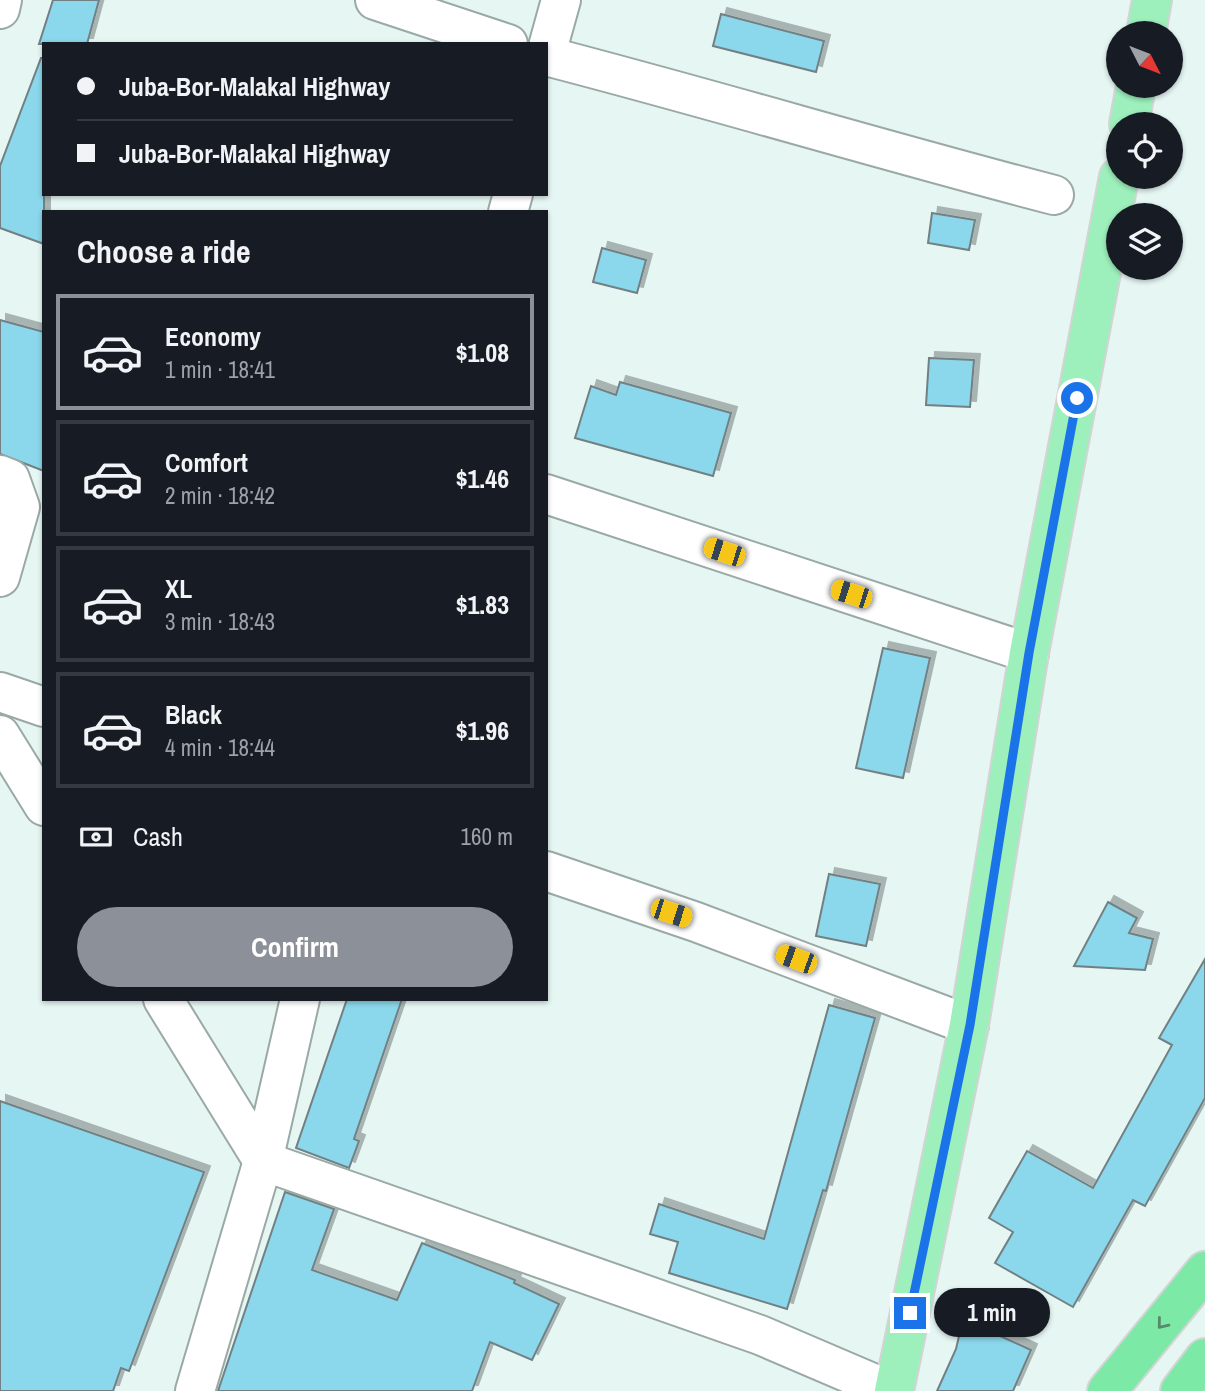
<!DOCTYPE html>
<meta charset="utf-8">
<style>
:root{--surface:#171b24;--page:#20242c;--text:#f1f3f6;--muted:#9ea1a6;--line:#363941;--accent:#8c9099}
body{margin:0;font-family:"Archivo Narrow",sans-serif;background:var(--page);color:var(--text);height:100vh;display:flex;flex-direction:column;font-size:26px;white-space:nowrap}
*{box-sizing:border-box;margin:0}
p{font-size:23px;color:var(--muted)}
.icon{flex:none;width:38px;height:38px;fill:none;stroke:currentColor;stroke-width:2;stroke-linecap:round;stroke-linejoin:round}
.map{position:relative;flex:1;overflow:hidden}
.drawer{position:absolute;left:42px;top:210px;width:506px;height:791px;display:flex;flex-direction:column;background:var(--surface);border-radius:0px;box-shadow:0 2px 5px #0004}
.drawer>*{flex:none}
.guide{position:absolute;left:42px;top:42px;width:506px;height:154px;border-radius:0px;box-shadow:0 2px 5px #0004;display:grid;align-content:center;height:154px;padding:0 35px;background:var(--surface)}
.needle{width:46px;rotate:132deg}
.buttons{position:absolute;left:1106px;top:21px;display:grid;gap:14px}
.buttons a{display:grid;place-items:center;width:77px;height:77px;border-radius:50%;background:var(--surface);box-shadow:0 2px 5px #0004;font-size:35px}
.end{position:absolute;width:32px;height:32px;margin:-16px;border:9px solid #1a73e8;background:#fff;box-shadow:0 0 0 4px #fff}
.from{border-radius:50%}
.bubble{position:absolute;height:49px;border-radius:24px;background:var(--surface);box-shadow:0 2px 5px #0004;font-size:23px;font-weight:700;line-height:49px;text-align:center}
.car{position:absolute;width:21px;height:42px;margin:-21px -10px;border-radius:9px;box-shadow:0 0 5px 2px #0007;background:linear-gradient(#f5c518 24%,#345 0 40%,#f5c518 0 76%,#345 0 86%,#f5c518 0)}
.guide b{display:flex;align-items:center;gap:24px;height:66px;font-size:26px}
.guide b+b{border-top:2px solid var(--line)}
.guide i{width:18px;height:18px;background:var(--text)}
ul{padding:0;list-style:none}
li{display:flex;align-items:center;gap:21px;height:116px;margin:0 14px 10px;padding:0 21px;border:4px solid var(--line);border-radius:0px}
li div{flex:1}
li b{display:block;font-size:26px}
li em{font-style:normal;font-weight:700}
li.selected{border-color:var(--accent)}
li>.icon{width:63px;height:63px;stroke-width:1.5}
h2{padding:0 35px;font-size:32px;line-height:84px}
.pay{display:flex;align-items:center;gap:18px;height:77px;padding:0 35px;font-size:26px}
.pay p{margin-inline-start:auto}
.action{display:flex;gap:14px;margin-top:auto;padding:14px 35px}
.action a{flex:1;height:80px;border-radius:42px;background:var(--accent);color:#fff;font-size:28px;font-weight:700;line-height:80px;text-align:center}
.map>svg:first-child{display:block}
.building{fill:#8bd7eb;stroke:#728084;stroke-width:2;filter:url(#shadow)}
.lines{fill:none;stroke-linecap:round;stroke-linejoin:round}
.minor-casing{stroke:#9aa9a6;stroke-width:42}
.primary-casing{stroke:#d3d4d4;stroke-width:42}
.trunk-casing{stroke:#d3d4d4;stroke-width:42}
.minor{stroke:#fff;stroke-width:38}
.primary{stroke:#9defbc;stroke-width:38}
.trunk{stroke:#7ceaa6;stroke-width:38}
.oneway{stroke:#558a6b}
.route{stroke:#1a73e8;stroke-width:9}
</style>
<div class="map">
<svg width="1205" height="1391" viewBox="0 0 1205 1391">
<defs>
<filter id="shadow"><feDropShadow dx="6" dy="-6" stdDeviation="0" flood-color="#0004"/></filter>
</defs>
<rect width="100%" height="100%" fill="#e5f6f3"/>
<!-- building -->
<g class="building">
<polygon points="53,0 99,0 87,44 39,44"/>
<polygon points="721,14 824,41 816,72 713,46"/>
<polygon points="41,58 44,58 44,244 0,228 0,166"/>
<polygon points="932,213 975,220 969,250 928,243"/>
<polygon points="602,248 646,260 637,293 593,282"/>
<polygon points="0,320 44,332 44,471 0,454"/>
<polygon points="929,358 974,360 970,407 926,405"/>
<polygon points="620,382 731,413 713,476 575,438 591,386 616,395"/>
<polygon points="883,648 930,658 903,778 856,768"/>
<polygon points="829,874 880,884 866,946 816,936"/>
<polygon points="1108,902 1137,918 1129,933 1153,939 1145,970 1074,966"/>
<polygon points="1205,959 1205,1098 1145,1206 1133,1200 1073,1307 995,1263 1013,1232 989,1218 1027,1151 1093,1188 1172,1045 1159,1038"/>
<polygon points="347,999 402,999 354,1139 359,1141 349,1168 296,1148"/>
<polygon points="829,1005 875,1018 826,1191 823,1190 787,1309 669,1273 678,1242 650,1234 659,1204 764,1239"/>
<polygon points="0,1101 204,1172 129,1371 121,1368 113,1391 0,1391"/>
<polygon points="285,1192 334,1209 312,1270 397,1300 422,1243 515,1280 514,1283 559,1304 532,1360 490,1342 472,1391 218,1391"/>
<polygon points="963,1319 1031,1350 1013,1391 937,1391 956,1349"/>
</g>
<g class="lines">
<!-- minor casing -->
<g class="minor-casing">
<g id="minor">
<polyline points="375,0 508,44"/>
<polyline points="0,9 2,0"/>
<polyline points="546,54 561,0"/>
<path d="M546 56C716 100 884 151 1054 195"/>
<polyline points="508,212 513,194"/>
<polyline points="0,475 10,479 20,507 0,577"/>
<polyline points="546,494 1029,653"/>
<polyline points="0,692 44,707"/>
<polyline points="0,735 44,806"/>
<polyline points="546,871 696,922 969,1025"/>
<polyline points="163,999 263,1161 760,1335 891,1391"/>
<polyline points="195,1391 263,1161 300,999"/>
</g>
</g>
<!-- primary casing -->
<g class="primary-casing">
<g id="primary">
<polyline points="1146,33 1152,0"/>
<polyline points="1129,124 1136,86"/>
<polyline points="894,1391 969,1025 1029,653 1119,177"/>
</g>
</g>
<!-- trunk casing -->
<g class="trunk-casing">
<g id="trunk">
<polyline points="1107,1391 1205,1271"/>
<polyline points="1180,1391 1205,1358"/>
</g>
</g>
<!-- minor -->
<use href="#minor" class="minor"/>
<!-- primary -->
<use href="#primary" class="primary"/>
<!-- trunk -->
<use href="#trunk" class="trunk"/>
</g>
<!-- one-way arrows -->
<defs><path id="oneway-chevron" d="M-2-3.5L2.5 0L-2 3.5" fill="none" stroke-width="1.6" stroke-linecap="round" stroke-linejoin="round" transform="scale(1.75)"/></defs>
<use class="oneway" href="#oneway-chevron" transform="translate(1162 1324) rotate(129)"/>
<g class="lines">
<!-- route -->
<polyline class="route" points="910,1313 970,1025 1029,653 1077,398"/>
</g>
</svg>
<div class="buttons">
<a><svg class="needle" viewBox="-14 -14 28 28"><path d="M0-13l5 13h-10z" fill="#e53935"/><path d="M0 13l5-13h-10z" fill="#9ea1a6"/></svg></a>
<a><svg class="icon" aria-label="locate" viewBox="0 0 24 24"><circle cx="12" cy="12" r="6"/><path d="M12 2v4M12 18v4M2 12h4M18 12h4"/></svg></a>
<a><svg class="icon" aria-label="layers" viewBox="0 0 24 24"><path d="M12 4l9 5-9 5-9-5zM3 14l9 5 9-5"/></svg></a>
</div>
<i class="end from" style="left:1077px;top:398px"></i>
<i class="end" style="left:910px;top:1313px"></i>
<div class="bubble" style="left:934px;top:1288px;width:116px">1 min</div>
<i class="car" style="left:724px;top:552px;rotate:288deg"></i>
<i class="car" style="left:851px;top:594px;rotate:288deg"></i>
<i class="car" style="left:671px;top:913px;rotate:108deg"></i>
<i class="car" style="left:796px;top:959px;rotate:290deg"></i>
<div class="guide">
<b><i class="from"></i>Juba-Bor-Malakal Highway</b>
<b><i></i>Juba-Bor-Malakal Highway</b>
</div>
<section class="drawer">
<h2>Choose a ride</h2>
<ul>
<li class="selected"><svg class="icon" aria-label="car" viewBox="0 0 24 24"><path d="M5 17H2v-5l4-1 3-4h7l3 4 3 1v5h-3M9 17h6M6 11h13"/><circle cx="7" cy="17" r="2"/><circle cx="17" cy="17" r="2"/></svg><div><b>Economy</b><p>1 min · 18:41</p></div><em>$1.08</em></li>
<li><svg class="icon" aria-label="car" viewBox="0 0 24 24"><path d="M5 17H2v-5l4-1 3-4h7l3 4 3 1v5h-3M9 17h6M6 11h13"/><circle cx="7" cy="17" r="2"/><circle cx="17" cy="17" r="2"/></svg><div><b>Comfort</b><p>2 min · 18:42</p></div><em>$1.46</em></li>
<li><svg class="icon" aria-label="car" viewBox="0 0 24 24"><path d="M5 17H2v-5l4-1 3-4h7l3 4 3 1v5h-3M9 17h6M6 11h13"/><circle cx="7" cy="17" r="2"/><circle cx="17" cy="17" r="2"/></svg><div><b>XL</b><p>3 min · 18:43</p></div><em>$1.83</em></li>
<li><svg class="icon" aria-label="car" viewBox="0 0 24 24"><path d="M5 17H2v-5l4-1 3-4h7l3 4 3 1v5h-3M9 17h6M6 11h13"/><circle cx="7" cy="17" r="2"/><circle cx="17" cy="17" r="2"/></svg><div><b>Black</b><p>4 min · 18:44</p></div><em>$1.96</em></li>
</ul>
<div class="pay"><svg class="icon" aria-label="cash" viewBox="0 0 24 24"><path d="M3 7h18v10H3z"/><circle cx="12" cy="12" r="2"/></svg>Cash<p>160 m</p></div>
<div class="action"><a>Confirm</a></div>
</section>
</div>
